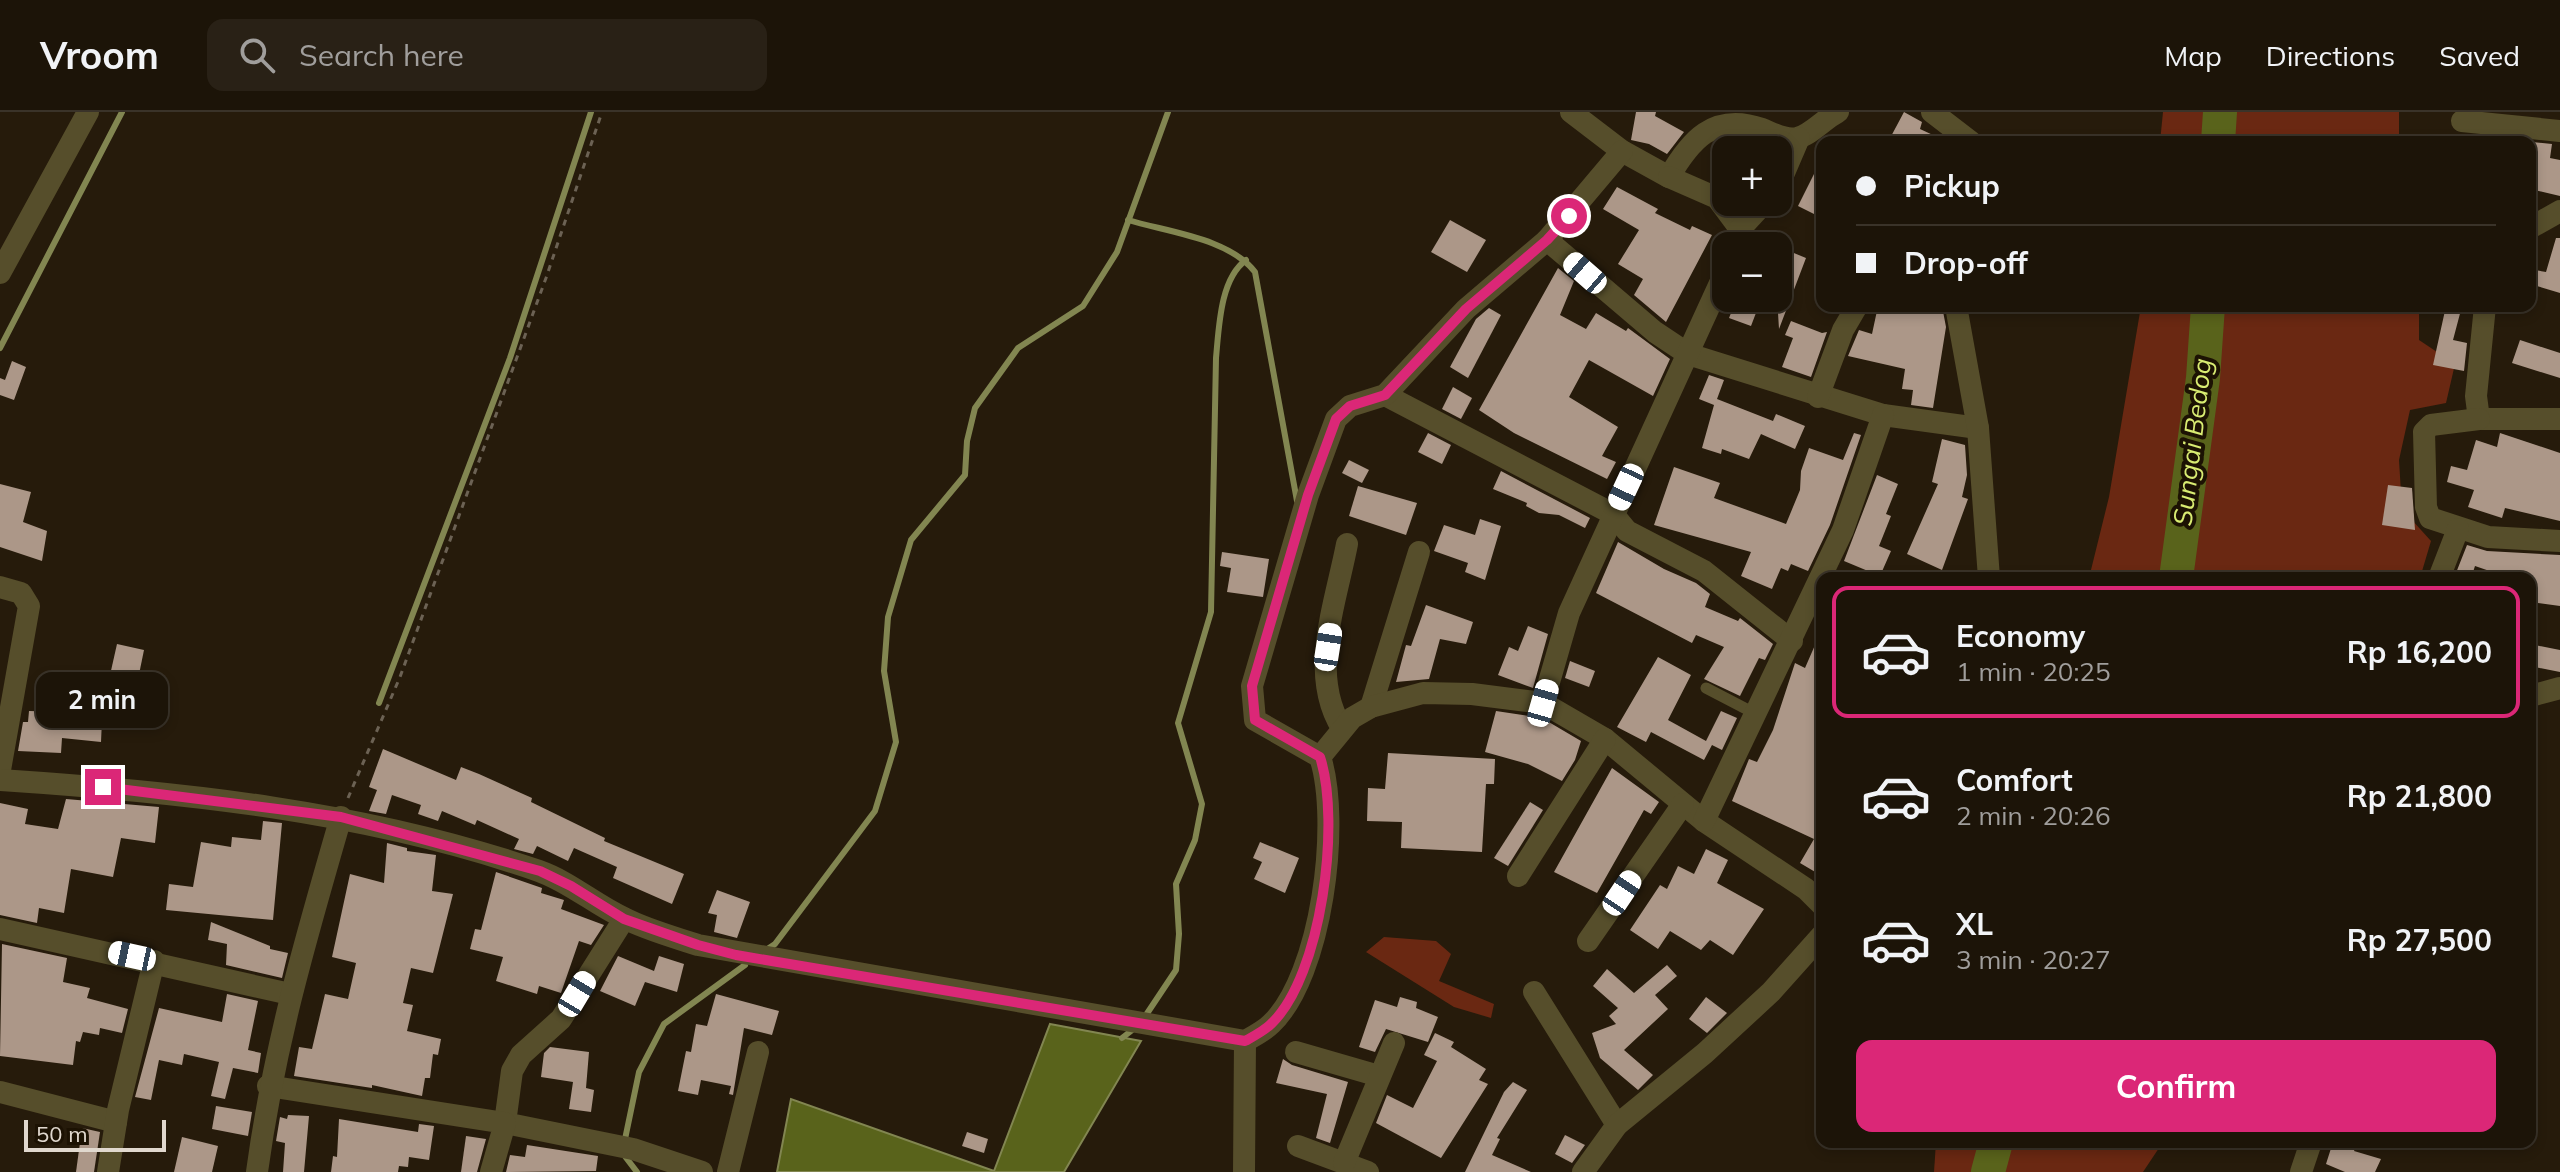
<!DOCTYPE html>
<meta charset="utf-8">
<style>
:root{--surface:#1c1408;--page:#292116;--text:#f1f3f6;--muted:#a09e9c;--line:#3a3329;--accent:#db2777}
body{margin:0;font-family:Mulish,sans-serif;background:var(--page);color:var(--text);height:100vh;display:flex;flex-direction:column;font-size:30px;white-space:nowrap}
*{box-sizing:border-box;margin:0}
p{font-size:26px;color:var(--muted)}
.icon{flex:none;width:44px;height:44px;fill:none;stroke:currentColor;stroke-width:2;stroke-linecap:round;stroke-linejoin:round}
.map{position:relative;flex:1;overflow:hidden}
.sheet{position:absolute;left:1816px;top:460px;width:720px;height:576px;display:flex;flex-direction:column;background:var(--surface);border-radius:16px;box-shadow:0 4px 12px #0003,0 0 0 2px var(--line)}
.sheet>*{flex:none}
.banner{position:absolute;left:1816px;top:24px;width:720px;height:176px;border-radius:16px;box-shadow:0 4px 12px #0003,0 0 0 2px var(--line);display:grid;align-content:center;height:176px;padding:0 40px;background:var(--surface)}
.tools{position:absolute;left:1712px;top:24px;display:grid;gap:16px}
.tools a{display:grid;place-items:center;width:80px;height:80px;border-radius:16px;background:var(--surface);box-shadow:0 4px 12px #0003,0 0 0 2px var(--line);font-size:40px}
.scale{position:absolute;left:24px;bottom:20px;width:142px;box-sizing:border-box;padding-left:8px;border:4px solid #e0d8ce;border-top:0;font-size:22px;line-height:28px;white-space:nowrap;color:#e0d8ce;-webkit-text-stroke:6px #1c1203;paint-order:stroke}
.end{position:absolute;width:36px;height:36px;margin:-18px;border:10px solid #db2777;background:#fff;box-shadow:0 0 0 4px #fff}
.from{border-radius:50%}
.bubble{position:absolute;height:56px;border-radius:16px;background:var(--surface);box-shadow:0 4px 12px #0003,0 0 0 2px var(--line);font-size:26px;font-weight:700;line-height:56px;text-align:center}
.car{position:absolute;width:24px;height:48px;margin:-24px -12px;border-radius:10px;box-shadow:0 0 6px 2px #0007;background:linear-gradient(#fff 24%,#345 0 40%,#fff 0 76%,#345 0 86%,#fff 0)}
.banner b{display:flex;align-items:center;gap:28px;height:76px;font-size:30px}
.banner b+b{border-top:2px solid var(--line)}
.banner i{width:20px;height:20px;background:var(--text)}
ul{padding:14px 0 0;list-style:none}
li{display:flex;align-items:center;gap:24px;height:132px;margin:0 16px 12px;padding:0 24px;border:4px solid transparent;border-radius:16px}
li div{flex:1}
li b{display:block;font-size:30px}
li em{font-style:normal;font-weight:700}
li.current{border-color:var(--accent)}
li>.icon{width:72px;height:72px;stroke-width:1.5}
.cta{display:flex;gap:16px;margin-top:auto;padding:16px 40px}
.cta a{flex:1;height:92px;border-radius:16px;background:var(--accent);color:#fff;font-size:32px;font-weight:700;line-height:92px;text-align:center}
header{display:flex;align-items:center;gap:48px;box-sizing:border-box;height:112px;padding:0 40px;background:var(--surface);border-bottom:2px solid var(--line)}
header strong{font-size:38px}
nav{display:flex;gap:44px;margin-inline-start:auto;font-size:28px}
.search{width:560px;height:72px;background:var(--page);display:flex;align-items:center;gap:20px;box-sizing:border-box;padding:0 28px;border-radius:16px;color:var(--muted);font-size:30px}
.map>svg:first-child{display:block}
.green{fill:#6a2812}
.water{fill:#59631b;stroke:#828651;stroke-width:2}
.lines{fill:none;stroke-linecap:round;stroke-linejoin:round}
.stream{stroke:#828651;stroke-width:6}
.river{stroke:#59631b;stroke-width:34}
.building{fill:#ac9788}
.path{stroke:#6c6254;stroke-width:3;stroke-dasharray:6 6;stroke-linecap:butt}
.service{stroke:#564e2b;stroke-width:11}
.minor{stroke:#564e2b;stroke-width:22}
.route{stroke:#db2777;stroke-width:10}
.labels{text-anchor:middle;dominant-baseline:central;stroke-width:8;stroke-linejoin:round;paint-order:stroke}
.water-label{font-size:26px;font-style:italic;fill:#d9ec72;stroke:#1c1203}
</style>
<header>
<strong>Vroom</strong>
<div class="search"><svg class="icon" aria-label="search" viewBox="0 0 24 24"><circle cx="10" cy="10" r="6"/><path d="M15 15l6 6"/></svg>Search here</div>
<nav><a>Map</a><a>Directions</a><a>Saved</a></nav>
</header>
<div class="map">
<svg width="2560" height="1060" viewBox="0 0 2560 1060">
<rect width="100%" height="100%" fill="#261b0b"/>
<!-- green -->
<g class="green">
<polygon points="2163,0 2399,0 2399,30 2160,30"/>
<polygon points="2141,194 2419,194 2419,228 2455,252 2446,291 2410,298 2399,348 2402,397 2431,429 2420,466 2089,466 2109,385"/>
<polygon points="1384,825 1436,829 1451,842 1439,869 1494,892 1491,906 1454,895 1366,840"/>
<polygon points="1936,1030 2163,1030 2143,1060 1934,1060"/>
</g>
<!-- water -->
<polygon class="water" points="1050,912 1141,929 1064,1060 777,1060 791,987 994,1059"/>
<g class="lines">
<!-- stream -->
<g class="stream">
<path d="M1128 108C1167 120 1229 126 1255 160L1297 389"/>
<polyline points="0,236 122,0"/>
<polyline points="379,591 510,246 591,0"/>
<polyline points="766,838 775,832 875,699 896,630 884,559 888,505 911,428 965,363 967,329 975,296 1018,236 1083,194 1117,140 1168,0"/>
<path d="M1146 903 1176 858 1179 822 1176 772 1195 728 1202 692 1178 611 1211 500 1216 246C1219 215 1220 167 1246 148"/>
<polyline points="1122,926 1131,919"/>
<polyline points="624,1032 639,960 664,912 745,853"/>
<polyline points="624,1043 637,1060"/>
</g>
<!-- river -->
<g class="river">
<polyline points="2218,30 2220,0"/>
<polyline points="2176,466 2203,266 2208,194"/>
<polyline points="1988,1060 1996,1030"/>
</g>
</g>
<!-- building -->
<g class="building">
<polygon points="1636,0 1656,0 1655,4 1684,20 1667,42 1649,32 1631,28"/>
<polygon points="1904,0 1922,10 1920,17 1948,30 1888,30"/>
<polygon points="2532,30 2552,32 2550,46 2560,48 2560,84 2530,77"/>
<polygon points="1822,46 1822,106 1798,94"/>
<polygon points="1617,75 1658,97 1655,101 1690,118 1692,114 1712,123 1666,210 1634,183 1643,167 1618,152 1639,118 1603,97"/>
<polygon points="1450,108 1486,128 1467,160 1431,140"/>
<polygon points="2556,126 2560,126 2560,181 2530,172 2530,157 2546,160"/>
<polygon points="1789,139 1806,146 1779,217 1778,201 1759,193 1751,214 1729,206 1737,186 1778,186 1778,167"/>
<polygon points="1558,156 1574,169 1560,203 1586,217 1596,201 1626,219 1628,216 1670,247 1653,284 1589,248 1569,285 1618,315 1602,344 1616,350 1607,367 1514,321 1479,298"/>
<polygon points="1878,194 1942,194 1946,215 1933,296 1911,293 1913,278 1902,277 1905,257 1848,244 1859,218 1872,222"/>
<polygon points="2446,194 2462,194 2453,228 2467,231 2464,259 2433,253"/>
<polygon points="1489,196 1501,203 1468,266 1450,255 1476,207"/>
<polygon points="1791,209 1822,221 1827,220 1811,265 1782,255 1793,226 1785,223"/>
<polygon points="2520,228 2560,241 2560,266 2512,251"/>
<polygon points="12,249 26,255 14,288 0,283 0,266 5,268"/>
<polygon points="1709,263 1724,268 1717,287 1773,309 1776,302 1805,314 1795,337 1761,322 1749,347 1722,337 1721,342 1702,336 1714,293 1699,287"/>
<polygon points="1453,275 1472,286 1461,307 1442,297"/>
<polygon points="1428,321 1451,333 1442,352 1418,340"/>
<polygon points="1854,321 1861,323 1830,413 1808,459 1791,452 1788,459 1781,456 1772,477 1741,464 1751,440 1654,413 1674,355 1720,371 1714,386 1786,412 1800,378 1801,359 1809,336 1843,348"/>
<polygon points="2500,321 2560,341 2560,409 2505,396 2502,406 2468,395 2474,378 2447,370 2451,354 2467,358 2476,328 2497,335"/>
<polygon points="1942,327 1965,333 1967,363 1962,385 1968,387 1942,458 1907,442 1938,372 1932,370"/>
<polygon points="1349,348 1369,358 1362,371 1342,361"/>
<polygon points="1501,359 1590,406 1585,416 1559,403 1539,401 1526,394 1527,391 1493,377"/>
<polygon points="1877,363 1898,372 1886,402 1891,404 1879,434 1891,439 1880,464 1844,449"/>
<polygon points="0,372 31,380 23,410 47,419 42,449 0,435"/>
<polygon points="2388,373 2412,376 2415,418 2382,413"/>
<polygon points="1358,374 1417,391 1406,423 1349,404"/>
<polygon points="1480,407 1501,414 1485,468 1465,460 1468,451 1434,439 1444,413 1475,423"/>
<polygon points="1618,430 1664,457 1696,471 1710,482 1705,495 1738,509 1740,506 1773,532 1765,548 1759,546 1740,584 1704,567 1724,535 1696,523 1692,531 1596,481"/>
<polygon points="2467,433 2487,439 2560,443 2560,494 2530,490 2530,466 2510,466 2475,454 2471,466 2454,466"/>
<polygon points="1222,440 1269,447 1263,485 1227,480 1231,456 1220,454"/>
<polygon points="1426,493 1473,510 1466,532 1440,527 1429,567 1396,570 1406,533 1411,534"/>
<polygon points="1528,514 1548,522 1533,576 1498,563 1509,535 1518,539"/>
<polygon points="1822,517 1822,764 1800,751 1814,727 1732,689 1749,647 1757,650 1773,618 1795,551 1805,556"/>
<polygon points="117,532 144,538 136,577 108,572"/>
<polygon points="2530,532 2560,538 2560,560 2530,554"/>
<polygon points="1658,545 1691,563 1668,608 1706,629 1721,599 1737,606 1722,638 1712,633 1704,648 1651,620 1646,630 1617,615"/>
<polygon points="1570,549 1595,559 1589,575 1565,566"/>
<polygon points="29,599 64,600 64,605 102,608 101,630 62,626 61,641 18,639 23,610 28,610"/>
<polygon points="1496,599 1542,606 1581,629 1575,648 1562,669 1528,652 1485,640"/>
<polygon points="383,637 456,668 461,655 479,662 532,686 531,690 605,726 604,729 684,762 672,792 613,766 617,755 574,736 568,749 537,734 533,742 514,737 519,727 477,708 475,713 442,699 438,709 418,702 421,693 392,683 386,702 369,699 377,678 369,675"/>
<polygon points="1388,641 1495,647 1494,672 1486,672 1482,740 1401,736 1402,710 1367,709 1368,676 1385,677"/>
<polygon points="1612,656 1659,690 1651,702 1644,698 1597,781 1554,760"/>
<polygon points="66,687 159,695 155,731 121,726 113,765 71,757 64,801 39,796 37,811 0,803 0,691 28,697 25,712 58,717"/>
<polygon points="1530,690 1543,698 1508,754 1494,746"/>
<polygon points="263,709 282,711 273,808 166,798 169,772 193,775 201,730 231,735 232,725 261,728"/>
<polygon points="1260,730 1299,746 1285,781 1254,767 1262,750 1253,746"/>
<polygon points="387,731 407,736 407,739 436,743 432,779 453,782 433,861 411,856 403,891 413,893 407,919 441,927 438,943 433,942 430,966 425,966 422,984 372,973 372,976 294,964 299,935 312,937 325,882 348,887 356,851 332,845 350,762 384,771"/>
<polygon points="1706,737 1728,748 1717,771 1764,797 1733,843 1710,828 1701,838 1670,819 1658,837 1630,818 1660,773 1667,777 1678,754 1694,762"/>
<polygon points="496,760 542,776 541,781 564,788 561,797 604,813 591,833 579,829 561,881 539,874 537,882 496,869 503,845 470,837 475,817 481,818"/>
<polygon points="717,778 750,790 737,826 714,820 717,803 708,801"/>
<polygon points="211,810 270,834 270,837 288,841 282,866 226,853 227,832 208,828"/>
<polygon points="2,832 67,846 63,870 90,876 87,886 128,897 122,921 100,916 99,923 83,920 80,930 76,929 73,953 0,944"/>
<polygon points="618,844 654,859 659,844 684,852 677,880 645,870 635,894 600,879"/>
<polygon points="1667,853 1677,864 1655,883 1668,897 1624,938 1653,963 1638,978 1600,946 1592,921 1616,912 1609,904 1618,896 1593,874 1607,857 1634,881"/>
<polygon points="227,882 258,889 248,938 261,941 258,961 233,956 225,987 211,984 219,950 184,942 182,953 159,948 151,988 135,985 159,896 222,910"/>
<polygon points="716,882 779,899 772,923 744,916 733,983 729,982 731,974 701,968 698,983 678,979 686,939 691,940 696,912 707,914"/>
<polygon points="1400,885 1417,890 1416,896 1438,905 1428,930 1386,917 1375,940 1359,935 1375,888 1397,895"/>
<polygon points="1706,885 1727,901 1707,921 1689,907"/>
<polygon points="1435,921 1454,930 1451,935 1486,957 1479,968 1488,972 1441,1046 1376,1011 1387,983 1413,996 1437,949 1424,943"/>
<polygon points="550,935 589,940 586,976 594,978 591,1000 569,997 573,970 541,965 544,941"/>
<polygon points="1283,947 1292,953 1348,970 1330,1031 1316,1026 1327,982 1276,971"/>
<polygon points="1513,970 1527,978 1497,1026 1500,1027 1492,1043 1531,1060 1465,1060 1504,980"/>
<polygon points="216,994 252,1000 248,1024 212,1017"/>
<polygon points="288,1003 309,1004 304,1060 283,1060 285,1031 276,1029 280,1005 287,1007"/>
<polygon points="339,1007 418,1020 419,1012 434,1014 429,1048 409,1045 408,1055 399,1054 398,1060 331,1060 333,1044 337,1045"/>
<polygon points="82,1016 100,1020 94,1060 76,1060"/>
<polygon points="967,1020 988,1027 984,1041 962,1034"/>
<polygon points="1565,1023 1585,1033 1572,1051 1555,1042"/>
<polygon points="466,1024 486,1027 477,1060 461,1060"/>
<polygon points="182,1025 218,1034 212,1060 174,1060"/>
<polygon points="2333,1030 2356,1034 2354,1039 2381,1047 2375,1060 2345,1060 2326,1052"/>
<polygon points="527,1033 598,1044 596,1059 506,1060 510,1043 525,1045"/>
</g>
<g class="lines">
<!-- path -->
<polyline class="path" points="348,686 400,565 546,166 602,0"/>
<!-- service -->
<polyline class="service" points="1706,576 1756,602"/>
<!-- minor -->
<g class="minor">
<path d="M1571 0 1622 39 1669 65C1690 29 1713 0 1762 17 1772 21 1786 29 1797 26 1811 23 1825 6 1838 0"/>
<polyline points="1932,0 1971,30"/>
<polyline points="2462,9 2560,19"/>
<polyline points="1669,65 1717,86 1740,117"/>
<polyline points="1778,75 1799,26"/>
<polyline points="2530,116 2560,99"/>
<polyline points="1547,128 1655,220 1688,242 1883,303 1978,316"/>
<polyline points="1737,134 1740,117 1765,90"/>
<polyline points="0,161 88,0"/>
<polyline points="1956,194 1978,316 1989,466"/>
<polyline points="2485,194 2476,284 2479,307 2560,307"/>
<polyline points="1385,283 1613,402 1627,419 1704,459 1792,529"/>
<polyline points="1818,285 1843,218 1857,194"/>
<polyline points="2479,307 2431,313 2424,320 2426,395 2430,406 2488,425 2560,429"/>
<polyline points="2439,466 2458,417"/>
<polyline points="0,475 21,481 29,494 0,658"/>
<polyline points="2530,584 2560,576"/>
<polyline points="1543,591 1569,501 1726,158"/>
<polyline points="1371,595 1419,440"/>
<path d="M1342 616C1308 562 1336 490 1347 432"/>
<polyline points="1320,645 1255,608 1252,574 1308,383 1336,307 1350,294 1385,283 1466,197 1547,128 1622,39"/>
<path d="M0 668C182 680 366 699 539 759 570 770 594 792 624 806 647 818 674 825 698 833L1245 929C1254 924 1264 919 1271 912 1322 864 1341 709 1320 645L1352 606 1371 595 1423 581 1472 582 1543 591 1605 627 1704 709 1806 777 1822 793"/>
<polyline points="1704,709 1843,418 1883,303"/>
<polyline points="1518,764 1605,627"/>
<polyline points="624,807 561,907 521,943 512,959 505,1011 633,1037 702,1060"/>
<polyline points="0,817 290,882"/>
<polyline points="1588,829 1683,692"/>
<polyline points="1534,880 1617,1013"/>
<polyline points="1296,940 1379,964"/>
<polyline points="268,974 505,1011 491,1060"/>
<polyline points="0,980 116,1010"/>
<polyline points="1298,1034 1368,1060"/>
<polyline points="1344,1051 1394,931"/>
<polyline points="108,1060 118,998 154,849"/>
<path d="M257 1060C274 934 306 826 341 705"/>
<polyline points="728,1060 758,940"/>
<polyline points="1244,1060 1245,929"/>
<polyline points="1583,1060 1617,1013 1705,941 1771,880 1822,823"/>
<polyline points="2301,1060 2311,1030"/>
</g>
</g>
<g class="lines">
<!-- route -->
<path class="route" d="M103 675 341 705 540 759 571 774 624 807 698 833 736 843 1245 929C1254 924 1264 919 1271 912 1322 864 1341 709 1320 645L1255 608 1252 574 1308 383 1336 307 1350 294 1385 283 1466 197 1547 128 1569 104"/>
</g>
<g class="labels">
<!-- water labels -->
<g class="water-label">
<text transform="translate(2192 330) rotate(-83)">Sungai Bedog</text>
</g>
</g>
</svg>
<div class="tools">
<a>+</a>
<a>−</a>
</div>
<div class="scale">50 m</div>
<i class="end from" style="left:1569px;top:104px"></i>
<i class="end" style="left:103px;top:675px"></i>
<div class="bubble" style="left:36px;top:560px;width:132px">2 min</div>
<i class="car" style="left:1585px;top:161px;rotate:311deg"></i>
<i class="car" style="left:1626px;top:375px;rotate:205deg"></i>
<i class="car" style="left:1328px;top:535px;rotate:9deg"></i>
<i class="car" style="left:1543px;top:591px;rotate:16deg"></i>
<i class="car" style="left:1622px;top:781px;rotate:34deg"></i>
<i class="car" style="left:132px;top:844px;rotate:282deg"></i>
<i class="car" style="left:577px;top:882px;rotate:31deg"></i>
<div class="banner">
<b><i class="from"></i>Pickup</b>
<b><i></i>Drop-off</b>
</div>
<section class="sheet">
<ul>
<li class="current"><svg class="icon" aria-label="car" viewBox="0 0 24 24"><path d="M5 17H2v-5l4-1 3-4h7l3 4 3 1v5h-3M9 17h6M6 11h13"/><circle cx="7" cy="17" r="2"/><circle cx="17" cy="17" r="2"/></svg><div><b>Economy</b><p>1 min · 20:25</p></div><em>Rp 16,200</em></li>
<li><svg class="icon" aria-label="car" viewBox="0 0 24 24"><path d="M5 17H2v-5l4-1 3-4h7l3 4 3 1v5h-3M9 17h6M6 11h13"/><circle cx="7" cy="17" r="2"/><circle cx="17" cy="17" r="2"/></svg><div><b>Comfort</b><p>2 min · 20:26</p></div><em>Rp 21,800</em></li>
<li><svg class="icon" aria-label="car" viewBox="0 0 24 24"><path d="M5 17H2v-5l4-1 3-4h7l3 4 3 1v5h-3M9 17h6M6 11h13"/><circle cx="7" cy="17" r="2"/><circle cx="17" cy="17" r="2"/></svg><div><b>XL</b><p>3 min · 20:27</p></div><em>Rp 27,500</em></li>
</ul>
<div class="cta"><a>Confirm</a></div>
</section>
</div>
